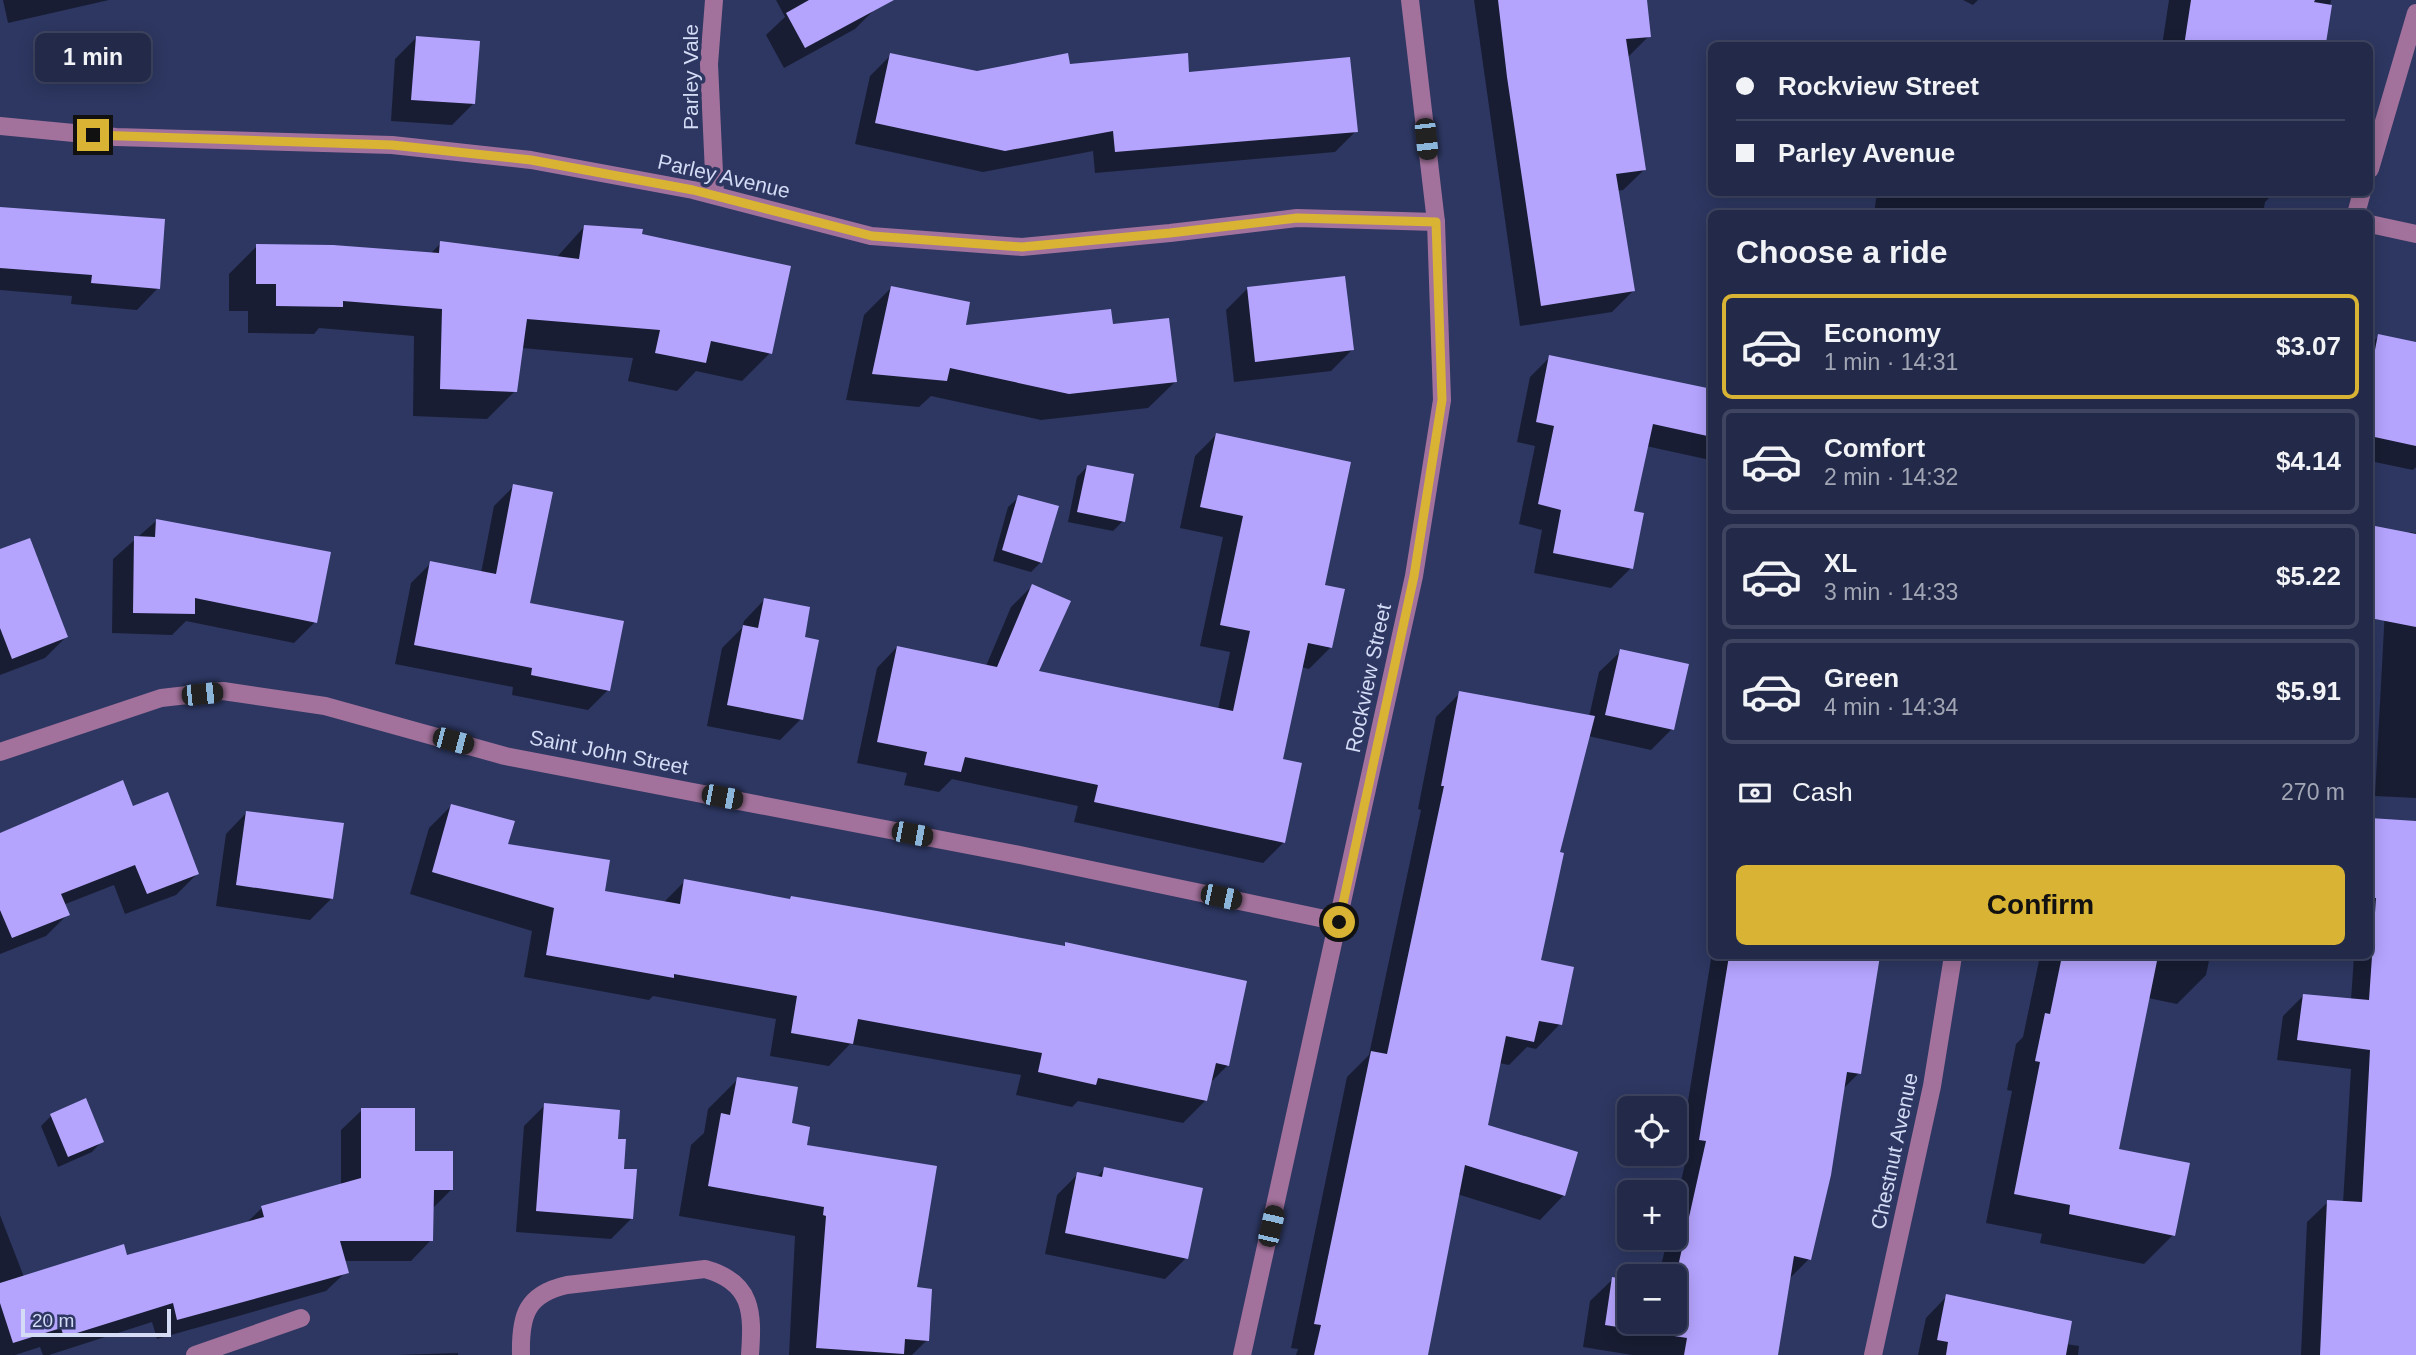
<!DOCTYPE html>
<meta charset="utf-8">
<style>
:root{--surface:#222949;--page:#2a3150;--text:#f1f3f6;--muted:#a2a6b4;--line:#3f4561;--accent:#d9b334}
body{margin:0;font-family:Arial,sans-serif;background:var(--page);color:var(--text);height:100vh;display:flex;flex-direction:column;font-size:26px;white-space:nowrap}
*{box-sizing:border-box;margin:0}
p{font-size:23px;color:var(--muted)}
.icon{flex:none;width:38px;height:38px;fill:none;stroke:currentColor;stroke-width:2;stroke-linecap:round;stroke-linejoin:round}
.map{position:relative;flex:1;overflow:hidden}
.drawer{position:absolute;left:1708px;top:210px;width:665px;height:749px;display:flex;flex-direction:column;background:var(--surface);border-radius:10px;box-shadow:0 4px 18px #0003,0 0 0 2px var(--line)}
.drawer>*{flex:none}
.banner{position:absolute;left:1708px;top:42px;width:665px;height:154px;border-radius:10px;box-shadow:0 4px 18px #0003,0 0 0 2px var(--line);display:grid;align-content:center;height:154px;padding:0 28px;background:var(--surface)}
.fabs{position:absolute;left:1617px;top:1096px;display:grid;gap:14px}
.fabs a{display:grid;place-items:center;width:70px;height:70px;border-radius:10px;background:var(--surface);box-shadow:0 4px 18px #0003,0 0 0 2px var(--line);font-size:35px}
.scale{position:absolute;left:21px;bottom:18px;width:150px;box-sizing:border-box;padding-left:7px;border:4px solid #d3dbf5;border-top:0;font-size:19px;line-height:24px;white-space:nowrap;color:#d3dbf5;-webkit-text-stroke:5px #2d3761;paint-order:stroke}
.end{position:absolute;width:32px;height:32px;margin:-16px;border:9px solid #d9b334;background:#111;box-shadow:0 0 0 4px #111}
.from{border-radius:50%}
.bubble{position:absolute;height:49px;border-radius:10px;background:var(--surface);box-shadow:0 4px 18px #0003,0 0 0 2px var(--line);font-size:23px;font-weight:700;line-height:49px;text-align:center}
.car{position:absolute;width:21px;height:42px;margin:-21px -10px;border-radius:9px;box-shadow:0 0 5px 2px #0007;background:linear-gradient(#222 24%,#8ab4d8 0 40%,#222 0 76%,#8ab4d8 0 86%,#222 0)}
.banner b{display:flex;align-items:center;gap:24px;height:66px;font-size:26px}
.banner b+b{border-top:2px solid var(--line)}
.banner i{width:18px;height:18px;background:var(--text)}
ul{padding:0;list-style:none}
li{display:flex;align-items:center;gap:21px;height:105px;margin:0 14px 10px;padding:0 14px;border:4px solid var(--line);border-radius:10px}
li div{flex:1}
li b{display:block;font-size:26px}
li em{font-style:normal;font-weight:700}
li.active{border-color:var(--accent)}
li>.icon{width:63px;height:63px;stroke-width:1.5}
h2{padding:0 28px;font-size:32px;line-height:84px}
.pay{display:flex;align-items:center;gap:18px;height:77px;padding:0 28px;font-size:26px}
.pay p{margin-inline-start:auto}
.cta{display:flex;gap:14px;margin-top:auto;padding:14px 28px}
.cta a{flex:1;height:80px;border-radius:10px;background:var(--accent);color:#111;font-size:28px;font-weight:700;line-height:80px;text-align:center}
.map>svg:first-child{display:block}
.shadow{fill:#0007}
.building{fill:#b5a4fe}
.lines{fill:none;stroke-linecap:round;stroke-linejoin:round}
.minor{stroke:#a2729c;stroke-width:18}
.route{stroke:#d9b334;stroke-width:9}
.labels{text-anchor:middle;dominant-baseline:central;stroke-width:7;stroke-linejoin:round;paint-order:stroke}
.street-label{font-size:21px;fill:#d3dbf5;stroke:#2d3761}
</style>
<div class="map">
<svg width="2416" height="1355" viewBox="0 0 2416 1355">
<rect width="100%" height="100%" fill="#2d3761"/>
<!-- shadow -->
<g class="shadow">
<polygon points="3,0 109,0 8,23"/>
<polygon points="776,0 871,0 876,8 855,29 784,68 766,35 785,17"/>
<polygon points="1474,0 1645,0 1649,36 1627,58 1645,169 1623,190 1617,191 1633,291 1612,312 1520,326"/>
<polygon points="1963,0 1978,0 1973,5"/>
<polygon points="2169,0 2331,0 2324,46 2162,46"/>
<polygon points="416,38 473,104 452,125 391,121 395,59"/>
<polygon points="891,55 977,72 1069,66 1188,74 1356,131 1335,152 1095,173 1093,151 983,172 855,144 870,76"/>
<polygon points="1877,192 2282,192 2276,198 2270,197 2265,202 2263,214 1874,214"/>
<polygon points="0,208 158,288 137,310 71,304 72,296 0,290"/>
<polygon points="584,227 640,235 770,353 742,381 696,371 677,391 628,381 633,358 522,348 515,391 487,419 413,416 414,336 319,328 314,334 248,333 248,311 229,311 229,274 257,246 430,254 441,243 556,258"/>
<polygon points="891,288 963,327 1175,382 1148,408 1041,420 931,396 919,407 846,400 864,315"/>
<polygon points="1247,289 1352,350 1331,371 1234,382 1226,310"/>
<polygon points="2379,336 2416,343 2416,467 2413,470 2370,461 2370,345"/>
<polygon points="1550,357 1712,391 1712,458 1710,460 1646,446 1632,512 1631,568 1611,588 1534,573 1542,530 1519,524 1535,446 1517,442 1530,377"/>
<polygon points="1216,435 1323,586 1343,590 1330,648 1309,669 1301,667 1281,760 1284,842 1263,863 1074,822 1078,806 952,779 939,792 904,785 907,773 857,763 877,668 897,647 986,666 1011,607 1032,586 1037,672 1218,710 1230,652 1200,646 1223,537 1180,528 1195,456"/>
<polygon points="1088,466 1123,521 1113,531 1068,522 1077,477"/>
<polygon points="514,486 528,604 608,690 588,710 512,695 513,687 395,664 411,583 431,563 481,573 494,506"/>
<polygon points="1019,497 1041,562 1031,572 993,561 1008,507"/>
<polygon points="156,521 315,622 294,643 186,621 172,635 112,633 113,559"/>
<polygon points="2410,532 2416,533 2416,798 2375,796 2388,553"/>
<polygon points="0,551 66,637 45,658 0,675"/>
<polygon points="765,599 802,638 801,719 780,740 707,726 722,648 742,628 744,621"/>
<polygon points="1621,651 1672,729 1651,750 1588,736 1558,853 1539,962 1560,1024 1536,1049 1527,1047 1509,1065 1499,1063 1486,1127 1564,1195 1540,1220 1457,1194 1427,1355 1296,1355 1298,1349 1291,1348 1347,1077 1369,1055 1421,810 1418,809 1436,717 1460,693 1589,717 1599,672"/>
<polygon points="451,806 506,845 602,892 663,903 685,881 1063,947 1066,944 1228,1065 1209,1084 1206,1100 1183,1123 1078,1101 1072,1107 1016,1095 1021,1075 850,1044 829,1066 770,1056 776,1019 653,996 649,1000 524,977 532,931 410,894 429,828"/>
<polygon points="132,809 197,874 176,895 125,914 114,885 63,905 67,915 46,936 0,954 0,835"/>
<polygon points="247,812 332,898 310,920 216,906 226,834"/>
<polygon points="2370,820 2416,823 2416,1283 2412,1355 2301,1355 2307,1222 2328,1202 2343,1203 2351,1069 2277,1060 2283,1016 2303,996 2351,1000 2354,956 2370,956"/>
<polygon points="1712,953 1712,956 1879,956 1859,1073 1842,1090 1809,1259 1789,1279 1777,1355 1632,1355 1583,1347 1590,1301 1613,1279 1629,1280 1629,1321 1675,1321 1675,1276 1633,1276 1642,1267 1660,1270 1668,1237 1675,1237 1675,1207 1685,1164 1678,1163"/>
<polygon points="2040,956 2210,956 2206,975 2177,1004 2148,998 2117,1150 2173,1235 2144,1264 2040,1243 2042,1234 1986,1223 2012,1091 2007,1090 2016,1044 2023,1037"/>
<polygon points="738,1079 790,1125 915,1289 927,1340 912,1355 789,1355 795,1236 679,1216 691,1145 704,1133 708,1109"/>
<polygon points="545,1105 616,1141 632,1218 611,1239 516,1232 524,1126"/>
<polygon points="362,1110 413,1152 451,1190 432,1209 431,1240 411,1261 344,1261 347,1271 326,1291 157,1339 152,1322 49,1355 43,1355 40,1347 15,1355 0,1355 0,1215 24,1277 126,1257 245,1224 262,1208 341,1185 341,1130"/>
<polygon points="51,1116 102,1141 92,1152 58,1167 41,1126"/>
<polygon points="1104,1169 1186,1258 1165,1279 1045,1254 1057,1195 1078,1174 1096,1178"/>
<polygon points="1947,1296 2066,1344 2079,1346 2078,1355 1918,1355 1926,1318"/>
<polygon points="458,1353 458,1355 397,1355"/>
</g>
<!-- building -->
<g class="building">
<polygon points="809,0 894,0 805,48 786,13"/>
<polygon points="1498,0 1647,0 1651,37 1626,39 1646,170 1616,174 1635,291 1541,306 1507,77"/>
<polygon points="2191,0 2315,0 2314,2 2332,5 2326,43 2308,40 2307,46 2184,46"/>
<polygon points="416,36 480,41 475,104 411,100"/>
<polygon points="890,53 977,71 1068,53 1070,64 1188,53 1189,72 1350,57 1358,132 1115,152 1113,131 1005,151 875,123"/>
<polygon points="0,207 165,219 160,289 91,283 92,275 0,268"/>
<polygon points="584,225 643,229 642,234 791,266 772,354 711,341 706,363 655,353 660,330 527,319 517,392 440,389 442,309 343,301 343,307 276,306 276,284 256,284 256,244 333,245 439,253 440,241 579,259"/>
<polygon points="1345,276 1354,350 1255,362 1247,287"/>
<polygon points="891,286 970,302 966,325 1111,309 1113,324 1169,318 1177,382 1069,394 950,368 947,381 872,374"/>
<polygon points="2378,334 2416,342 2416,446 2370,436 2370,377"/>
<polygon points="1549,355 1712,389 1712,437 1653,424 1634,511 1644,513 1633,569 1553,553 1561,510 1538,504 1554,426 1536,422"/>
<polygon points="1216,433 1351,462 1325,585 1345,589 1332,648 1308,643 1283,759 1302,763 1285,843 1094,802 1098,785 965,757 961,772 924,765 927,752 877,742 897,646 997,667 1032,584 1071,601 1039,671 1233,711 1250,631 1220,625 1243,516 1200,507"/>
<polygon points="1087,465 1134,474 1125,522 1077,512"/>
<polygon points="513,484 553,492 530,603 624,621 610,691 531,675 532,668 414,645 430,561 496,574"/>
<polygon points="1018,495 1059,506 1042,563 1002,550"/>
<polygon points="156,519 331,552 317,623 195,598 195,614 133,613 134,536 155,537"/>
<polygon points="2370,525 2416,534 2416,627 2370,618"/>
<polygon points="30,538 68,637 12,659 0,628 0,549"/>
<polygon points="764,598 810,607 805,637 819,640 803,720 727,705 743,625 758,628"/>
<polygon points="1620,649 1689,664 1674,730 1605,715"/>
<polygon points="1459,691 1595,716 1560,852 1564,853 1541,960 1574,967 1562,1025 1539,1021 1534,1042 1506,1036 1488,1125 1578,1152 1565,1196 1465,1165 1428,1355 1314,1355 1321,1325 1314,1324 1371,1051 1387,1054 1444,786 1441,786"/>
<polygon points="123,780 133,806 168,792 199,874 147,894 135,865 61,894 70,915 12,938 0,910 0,833"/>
<polygon points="451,804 515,821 508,844 610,860 605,891 680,904 684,879 790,899 791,896 877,911 1065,946 1065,942 1247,981 1229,1066 1216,1063 1207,1101 1098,1078 1096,1085 1038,1072 1042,1053 858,1019 853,1044 791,1033 797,996 674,974 674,978 546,955 554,908 432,872"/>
<polygon points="246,811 344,823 333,899 236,885"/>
<polygon points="2370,818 2416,821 2416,1355 2320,1355 2327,1200 2362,1202 2370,1050 2297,1040 2303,994 2369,1000 2376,898 2370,898"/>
<polygon points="1729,956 1880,956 1861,1074 1847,1072 1831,1175 1811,1260 1794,1256 1778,1355 1684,1355 1687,1338 1605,1325 1612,1277 1629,1280 1629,1321 1675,1321 1675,1276 1639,1276 1641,1265 1677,1271 1706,1141 1699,1140"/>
<polygon points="2062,956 2158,956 2119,1149 2190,1163 2175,1236 2069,1214 2070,1205 2014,1194 2040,1062 2035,1061 2045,1013 2050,1014"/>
<polygon points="737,1077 798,1087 792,1123 810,1127 807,1145 937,1166 917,1287 932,1289 929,1341 905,1339 904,1354 816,1348 826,1216 823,1215 824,1207 708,1186 721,1113 730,1115"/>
<polygon points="86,1098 104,1142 68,1157 50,1114"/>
<polygon points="544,1103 620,1110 618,1139 626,1139 624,1169 637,1169 633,1219 536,1211"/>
<polygon points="361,1108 415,1108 415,1151 453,1151 453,1190 434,1190 433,1241 340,1241 349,1273 177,1320 173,1303 64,1337 61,1328 13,1343 0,1303 0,1283 124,1244 127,1255 264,1217 261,1206 361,1178"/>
<polygon points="1104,1167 1203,1188 1188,1259 1065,1233 1077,1172 1102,1177"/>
<polygon points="1946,1294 2072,1321 2066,1355 1946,1355 1948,1342 1937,1340"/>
</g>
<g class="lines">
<!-- minor -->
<g class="minor">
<polyline points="714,0 709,64 715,195"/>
<polyline points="0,126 116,137 392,145 531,160 693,190 871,236 1022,247 1170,233 1297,218 1436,222"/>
<polyline points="2370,169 2416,13"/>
<polyline points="2356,214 2362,192"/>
<polyline points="2370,224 2416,234"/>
<polyline points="0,752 161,698 223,691 325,706 505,756 1020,855 1339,922"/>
<polyline points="195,1355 301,1318"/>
<path d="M521 1355C520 1316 526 1294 567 1285L705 1269C753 1282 753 1313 750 1355"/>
<polyline points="1242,1355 1414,576 1442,400 1436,222 1410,0"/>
<polyline points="1873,1355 1932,1086 1953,956"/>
</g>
</g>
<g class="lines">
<!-- route -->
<polyline class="route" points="93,135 392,145 531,160 693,190 872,236 1022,247 1170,233 1297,218 1436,222 1442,400 1414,576 1339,922"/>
</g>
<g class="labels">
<!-- street labels -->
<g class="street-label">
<text transform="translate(690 77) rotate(-90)">Parley Vale</text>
<text transform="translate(724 176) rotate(13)">Parley Avenue</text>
<text transform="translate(1368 678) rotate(-78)">Rockview Street</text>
<text transform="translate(609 752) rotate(11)">Saint John Street</text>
<text transform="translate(1894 1151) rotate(-78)">Chestnut Avenue</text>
</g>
</g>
</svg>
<div class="fabs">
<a><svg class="icon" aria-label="locate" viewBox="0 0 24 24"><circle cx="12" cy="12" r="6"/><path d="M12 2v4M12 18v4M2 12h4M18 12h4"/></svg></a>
<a>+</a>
<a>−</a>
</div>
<div class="scale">20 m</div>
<i class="end from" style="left:1339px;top:922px"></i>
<i class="end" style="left:93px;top:135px"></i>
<div class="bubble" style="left:35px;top:33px;width:116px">1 min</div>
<i class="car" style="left:1426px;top:139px;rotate:174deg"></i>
<i class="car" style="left:202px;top:694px;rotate:84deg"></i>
<i class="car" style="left:453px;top:741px;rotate:105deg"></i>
<i class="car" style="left:722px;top:797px;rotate:101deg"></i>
<i class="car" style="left:912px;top:834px;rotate:101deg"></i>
<i class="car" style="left:1221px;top:897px;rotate:102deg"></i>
<i class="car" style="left:1271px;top:1226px;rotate:13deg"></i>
<div class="banner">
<b><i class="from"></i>Rockview Street</b>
<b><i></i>Parley Avenue</b>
</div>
<section class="drawer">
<h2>Choose a ride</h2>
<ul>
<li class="active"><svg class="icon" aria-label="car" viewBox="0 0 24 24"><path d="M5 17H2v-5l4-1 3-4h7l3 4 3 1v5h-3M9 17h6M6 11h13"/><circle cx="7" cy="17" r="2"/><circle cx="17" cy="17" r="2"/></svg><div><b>Economy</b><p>1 min · 14:31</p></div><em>$3.07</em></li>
<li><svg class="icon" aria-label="car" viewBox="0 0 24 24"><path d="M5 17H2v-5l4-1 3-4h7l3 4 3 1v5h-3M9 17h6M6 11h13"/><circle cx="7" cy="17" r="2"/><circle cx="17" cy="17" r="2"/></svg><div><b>Comfort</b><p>2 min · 14:32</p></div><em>$4.14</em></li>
<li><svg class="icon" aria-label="car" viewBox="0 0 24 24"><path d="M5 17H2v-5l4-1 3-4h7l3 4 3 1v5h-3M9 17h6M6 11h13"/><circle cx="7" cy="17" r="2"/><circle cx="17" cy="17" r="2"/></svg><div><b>XL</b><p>3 min · 14:33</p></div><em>$5.22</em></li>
<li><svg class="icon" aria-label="car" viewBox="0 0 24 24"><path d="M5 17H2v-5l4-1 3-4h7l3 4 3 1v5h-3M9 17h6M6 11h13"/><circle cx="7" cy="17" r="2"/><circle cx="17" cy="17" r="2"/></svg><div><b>Green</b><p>4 min · 14:34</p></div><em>$5.91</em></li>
</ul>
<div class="pay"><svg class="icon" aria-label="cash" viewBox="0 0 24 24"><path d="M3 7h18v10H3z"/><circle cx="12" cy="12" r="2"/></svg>Cash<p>270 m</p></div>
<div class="cta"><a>Confirm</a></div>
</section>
</div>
